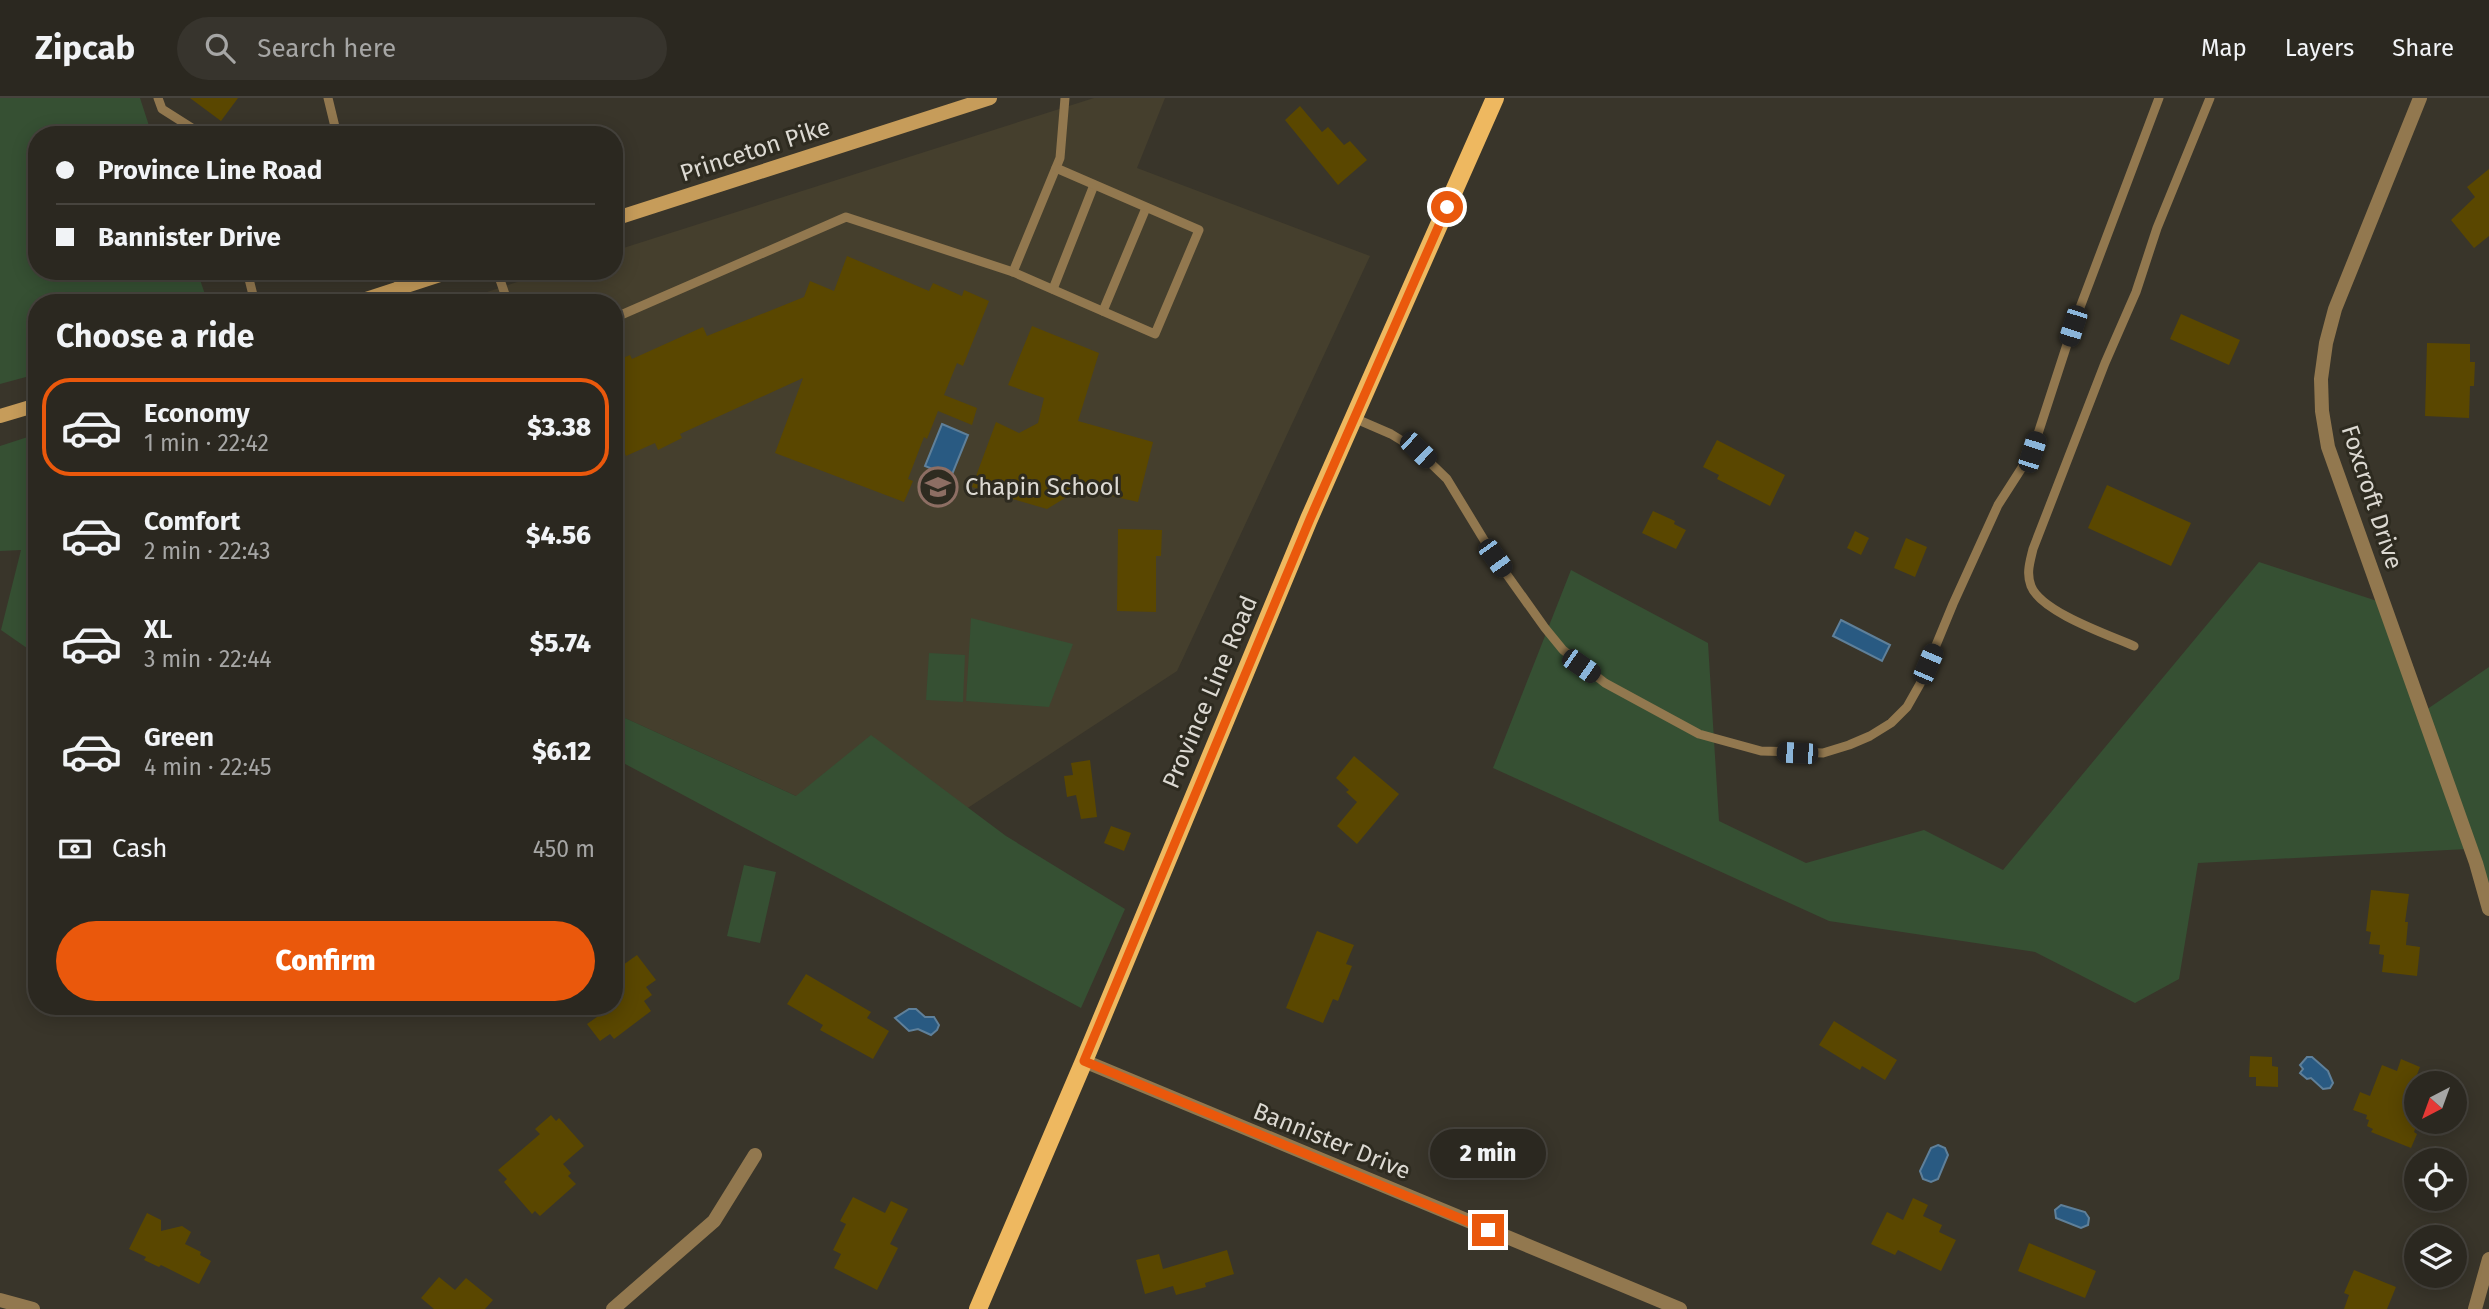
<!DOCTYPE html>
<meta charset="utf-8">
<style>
:root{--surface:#2b2820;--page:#37342d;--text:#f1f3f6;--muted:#a6a6a5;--line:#47443e;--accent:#ea580c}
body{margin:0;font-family:"Fira Sans",sans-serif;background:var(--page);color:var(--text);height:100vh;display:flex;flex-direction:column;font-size:26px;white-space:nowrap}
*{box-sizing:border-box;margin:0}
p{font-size:23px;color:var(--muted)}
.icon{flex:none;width:38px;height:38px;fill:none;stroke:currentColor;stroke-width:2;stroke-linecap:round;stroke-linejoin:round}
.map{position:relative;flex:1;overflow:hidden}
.details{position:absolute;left:28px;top:196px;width:595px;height:721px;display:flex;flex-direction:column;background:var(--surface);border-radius:28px;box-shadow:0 4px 18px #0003,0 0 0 2px var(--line)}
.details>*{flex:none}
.top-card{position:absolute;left:28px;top:28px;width:595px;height:154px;border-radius:28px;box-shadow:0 4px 18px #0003,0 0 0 2px var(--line);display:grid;align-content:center;height:154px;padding:0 28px;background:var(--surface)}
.needle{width:46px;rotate:221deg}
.buttons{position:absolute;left:2404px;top:973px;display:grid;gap:14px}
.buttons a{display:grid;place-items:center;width:63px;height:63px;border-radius:50%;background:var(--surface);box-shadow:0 4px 18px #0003,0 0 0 2px var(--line);font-size:35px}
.end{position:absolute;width:32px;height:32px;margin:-16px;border:9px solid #ea580c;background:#fff;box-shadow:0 0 0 4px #fff}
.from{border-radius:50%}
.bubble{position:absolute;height:49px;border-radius:24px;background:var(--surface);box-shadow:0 4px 18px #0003,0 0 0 2px var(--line);font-size:23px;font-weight:800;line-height:49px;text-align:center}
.car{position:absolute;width:21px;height:42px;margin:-21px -10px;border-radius:9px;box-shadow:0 0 5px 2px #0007;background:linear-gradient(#222 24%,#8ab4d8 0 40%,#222 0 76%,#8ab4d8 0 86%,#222 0)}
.top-card b{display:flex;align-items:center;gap:24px;height:66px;font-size:26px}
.top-card b+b{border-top:2px solid var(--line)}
.top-card i{width:18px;height:18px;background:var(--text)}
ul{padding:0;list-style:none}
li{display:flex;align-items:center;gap:21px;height:98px;margin:0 14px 10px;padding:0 14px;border:4px solid transparent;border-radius:28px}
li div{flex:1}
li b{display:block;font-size:26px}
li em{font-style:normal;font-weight:800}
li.active{border-color:var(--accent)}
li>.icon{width:63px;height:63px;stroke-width:1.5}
h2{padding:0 28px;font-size:32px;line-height:84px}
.pay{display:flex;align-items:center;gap:18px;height:77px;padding:0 28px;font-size:26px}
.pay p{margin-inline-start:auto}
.cta{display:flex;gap:14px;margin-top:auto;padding:14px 28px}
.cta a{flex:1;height:80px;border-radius:42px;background:var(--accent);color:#fff;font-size:28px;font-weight:800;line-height:80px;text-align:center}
header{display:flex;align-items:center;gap:42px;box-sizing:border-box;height:98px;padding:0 35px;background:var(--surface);border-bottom:2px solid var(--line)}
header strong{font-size:33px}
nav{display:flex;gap:38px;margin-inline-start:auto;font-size:24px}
.search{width:490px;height:63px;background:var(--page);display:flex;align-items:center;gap:18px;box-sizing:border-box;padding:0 24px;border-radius:38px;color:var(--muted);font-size:26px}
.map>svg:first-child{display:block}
.built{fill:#453f2d}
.green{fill:#365033}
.water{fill:#295a82;stroke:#5f809a;stroke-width:2}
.building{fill:#5a4700}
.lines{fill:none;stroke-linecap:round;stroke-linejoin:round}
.service{stroke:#92784f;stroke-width:9}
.minor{stroke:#92784f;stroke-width:14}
.secondary{stroke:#c69c5a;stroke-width:14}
.primary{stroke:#eeb860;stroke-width:18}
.route{stroke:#ea580c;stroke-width:9}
.labels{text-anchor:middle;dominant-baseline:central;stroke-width:6;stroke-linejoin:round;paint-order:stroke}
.street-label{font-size:24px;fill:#dcd9d2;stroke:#2e2b20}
.poi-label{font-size:24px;fill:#dcd9d2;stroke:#2e2b20;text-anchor:start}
</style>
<header>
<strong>Zipcab</strong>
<div class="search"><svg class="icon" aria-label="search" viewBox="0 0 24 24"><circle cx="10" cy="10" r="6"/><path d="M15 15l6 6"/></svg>Search here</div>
<nav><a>Map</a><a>Layers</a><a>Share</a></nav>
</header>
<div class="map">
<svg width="2489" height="1211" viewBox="0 0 2489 1211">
<rect width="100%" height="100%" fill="#39352a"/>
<!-- built -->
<polygon class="built" points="1094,0 1165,0 1137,70 1370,158 1177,573 908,749 614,615 614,205 453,205 551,173 614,173 614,153"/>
<!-- green -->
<g class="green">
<polygon points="0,0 140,0 152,37 37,37 37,173 197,173 208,205 37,205 37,276 0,286"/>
<polygon points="37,336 37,557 1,532 21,452 0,453 0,348"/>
<polygon points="2259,464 2377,503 2420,616 2489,569 2489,805 2467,751 2198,765 2179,881 2135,905 2035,854 1829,823 1493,670 1571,472 1708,545 1719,723 1806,765 1924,732 2003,772"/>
<polygon points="971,520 1073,546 1049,609 966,603"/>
<polygon points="929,555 965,557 963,604 926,602"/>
<polygon points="614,615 796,698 871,637 1006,738 1125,811 1081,910 614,660"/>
<polygon points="744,767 776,774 760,845 727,838"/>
</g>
<!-- water -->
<g class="water">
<polygon points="942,326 968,337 951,379 925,368"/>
<polygon points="1841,522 1890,547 1882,563 1833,538"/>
<polygon points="909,911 916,911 925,919 934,919 939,927 937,932 931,937 918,931 909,933 895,920"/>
<polygon points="2307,959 2312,959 2328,973 2333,985 2330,990 2323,991 2311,980 2307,981 2300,975 2303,971 2300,967"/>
<polygon points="1938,1047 1945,1050 1948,1057 1938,1081 1931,1084 1923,1081 1920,1073 1931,1050"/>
<polygon points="2061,1107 2085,1114 2089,1120 2088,1127 2081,1130 2056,1120 2055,1112"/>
</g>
<!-- building -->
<g class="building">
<polygon points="190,0 238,0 221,23"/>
<polygon points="1300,8 1322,34 1328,29 1344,47 1350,43 1367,62 1338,87 1285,22"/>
<polygon points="2489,71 2489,138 2474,150 2451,122 2475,99 2467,89"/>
<polygon points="847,158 929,193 933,185 962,198 964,192 989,203 963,268 957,265 944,297 977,310 972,327 938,313 927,341 924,339 908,381 913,383 904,404 775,355 803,280 680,336 682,340 658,352 655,345 626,358 614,332 614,264 630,257 632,261 703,229 707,238 804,199 810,183 834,193"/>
<polygon points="2181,216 2240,242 2229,267 2170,241"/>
<polygon points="1032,228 1099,255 1078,323 1153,344 1138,404 1080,391 1047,411 972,389 996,324 1019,335 1038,325 1044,300 1008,287"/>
<polygon points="2427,245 2470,246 2470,264 2475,264 2474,288 2470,288 2469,320 2425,318"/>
<polygon points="1717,342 1785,377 1770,408 1717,381 1719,377 1703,369"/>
<polygon points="2107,387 2191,425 2171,468 2088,430"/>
<polygon points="1653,413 1675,423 1674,426 1686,432 1676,451 1642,435"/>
<polygon points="1118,431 1162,432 1161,458 1156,458 1156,514 1117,513"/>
<polygon points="1855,433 1869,440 1861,457 1847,450"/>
<polygon points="1906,440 1927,449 1915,479 1894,470"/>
<polygon points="1354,658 1399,696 1357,746 1337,728 1357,704 1346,694 1349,692 1336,680"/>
<polygon points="1090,662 1097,719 1081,721 1076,697 1067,699 1064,678 1073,677 1071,665"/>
<polygon points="1111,728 1131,735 1124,753 1104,745"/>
<polygon points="2371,792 2409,796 2405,824 2408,824 2406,847 2420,849 2417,878 2382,874 2384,857 2379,856 2380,847 2369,846 2371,834 2366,833"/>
<polygon points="1317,833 1354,847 1346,866 1352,868 1338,903 1333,901 1323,925 1286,910"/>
<polygon points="637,857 656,882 646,889 652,897 644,903 651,913 614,941 610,936 600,943 587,926 597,919 589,908 614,908 614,892 625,884 616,872"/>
<polygon points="806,876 871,914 867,920 889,933 873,961 820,932 823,927 787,906"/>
<polygon points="1834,923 1897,962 1885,982 1862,968 1860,972 1819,947"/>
<polygon points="2250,958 2272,959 2272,968 2278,969 2278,989 2256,988 2256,979 2249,979"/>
<polygon points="2401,961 2420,969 2416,979 2417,1002 2409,1022 2417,1026 2414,1034 2417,1036 2411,1050 2371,1034 2373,1031 2367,1028 2369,1022 2366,1021 2367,1017 2353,1012 2360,994 2370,998 2382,967 2397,973"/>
<polygon points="551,1017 556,1023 559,1020 584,1048 563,1066 571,1075 568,1078 576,1086 540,1118 535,1113 532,1116 504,1084 507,1081 498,1072 540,1036 535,1031"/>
<polygon points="853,1099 885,1115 891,1103 908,1111 890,1146 898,1150 877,1192 834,1170 841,1156 833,1152 846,1126 840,1123"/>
<polygon points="1913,1100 1928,1107 1923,1118 1942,1127 1939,1134 1956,1142 1941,1173 1898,1152 1895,1157 1871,1146 1887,1114 1903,1122"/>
<polygon points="147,1115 161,1122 161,1133 182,1128 191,1134 185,1146 201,1154 200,1157 211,1163 199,1186 161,1167 159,1169 144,1162 146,1159 129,1151"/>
<polygon points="2029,1145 2096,1173 2085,1200 2018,1173"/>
<polygon points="1227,1152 1234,1176 1205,1185 1206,1189 1176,1197 1173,1188 1145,1196 1136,1162 1159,1156 1163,1171"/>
<polygon points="2354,1172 2396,1189 2387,1211 2344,1211 2349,1197 2344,1195"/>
<polygon points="439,1179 455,1192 466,1180 493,1202 485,1211 434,1211 421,1200"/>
</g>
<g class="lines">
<!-- service -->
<g class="service">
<polyline points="158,0 162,11 203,37"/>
<polyline points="328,0 337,37"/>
<polyline points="247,173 255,205"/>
<polyline points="396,173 400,190"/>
<polyline points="497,173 508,205"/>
<polyline points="1013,174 1060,60 1065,0"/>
<polyline points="1053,191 1094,87"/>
<polyline points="1103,213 1146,110"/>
<polyline points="614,220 846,119 1013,174 1155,236 1199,132 1056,70"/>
<polyline points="1354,320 1391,336 1417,352 1447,381 1495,460 1545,530 1563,552 1605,585 1699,636 1761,653 1823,655 1849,647 1870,638 1891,625 1907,609 1920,586 1953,506 1998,407 2032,354 2073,228 2159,0"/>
<path d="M2134 548C2109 537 2041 514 2031 488 2026 475 2030 464 2033 451L2105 265 2136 194 2157 130 2210 0"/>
</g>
<!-- minor -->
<g class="minor">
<polyline points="2420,0 2335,211 2326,245 2321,281 2322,313 2328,349 2476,765 2489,811"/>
<polyline points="1084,963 1680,1211"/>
<polyline points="0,1202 33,1211"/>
<polyline points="613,1211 714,1123 755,1057"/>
<polyline points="2475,1211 2489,1161"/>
</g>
<!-- secondary -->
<g class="secondary">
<polyline points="614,121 990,0"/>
<polyline points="354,205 452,173"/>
<polyline points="0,318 37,307"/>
</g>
<!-- primary -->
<polyline class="primary" points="978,1211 1084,963 1309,421 1495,0"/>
</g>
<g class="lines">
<!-- route -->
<polyline class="route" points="1447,109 1310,421 1084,963 1488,1132"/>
</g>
<!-- icons -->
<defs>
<g id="school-ring" transform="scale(2.0125)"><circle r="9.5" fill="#2e2b20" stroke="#8d6e63" stroke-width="1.5"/><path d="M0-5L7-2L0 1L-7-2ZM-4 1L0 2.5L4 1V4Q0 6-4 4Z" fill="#8d6e63"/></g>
</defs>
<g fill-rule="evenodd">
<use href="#school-ring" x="938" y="389"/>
</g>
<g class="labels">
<!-- street labels -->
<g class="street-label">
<text transform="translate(755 52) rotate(-18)">Princeton Pike</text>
<text transform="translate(2372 399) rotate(72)">Foxcroft Drive</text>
<text transform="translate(1210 594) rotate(-67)">Province Line Road</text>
<text transform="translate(1332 1043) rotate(22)">Bannister Drive</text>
</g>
<!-- poi labels -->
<g class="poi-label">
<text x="965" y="389">Chapin School</text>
</g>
</g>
</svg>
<div class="buttons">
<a><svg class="needle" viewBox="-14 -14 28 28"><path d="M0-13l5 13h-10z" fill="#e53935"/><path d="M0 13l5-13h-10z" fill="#a6a6a5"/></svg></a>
<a><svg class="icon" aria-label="locate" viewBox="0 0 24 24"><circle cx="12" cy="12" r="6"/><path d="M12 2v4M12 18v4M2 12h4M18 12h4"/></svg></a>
<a><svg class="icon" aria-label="layers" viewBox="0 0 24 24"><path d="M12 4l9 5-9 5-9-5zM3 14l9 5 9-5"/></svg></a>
</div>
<i class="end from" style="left:1447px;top:109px"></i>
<i class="end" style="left:1488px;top:1132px"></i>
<div class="bubble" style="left:1430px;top:1031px;width:116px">2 min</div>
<i class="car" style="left:2073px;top:228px;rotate:198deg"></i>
<i class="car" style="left:1418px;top:352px;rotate:134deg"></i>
<i class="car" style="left:2032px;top:354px;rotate:18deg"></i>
<i class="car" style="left:1495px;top:460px;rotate:144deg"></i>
<i class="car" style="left:1928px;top:566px;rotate:23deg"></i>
<i class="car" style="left:1581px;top:568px;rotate:125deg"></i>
<i class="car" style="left:1797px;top:655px;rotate:273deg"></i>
<div class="top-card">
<b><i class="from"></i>Province Line Road</b>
<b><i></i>Bannister Drive</b>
</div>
<section class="details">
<h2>Choose a ride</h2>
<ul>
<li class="active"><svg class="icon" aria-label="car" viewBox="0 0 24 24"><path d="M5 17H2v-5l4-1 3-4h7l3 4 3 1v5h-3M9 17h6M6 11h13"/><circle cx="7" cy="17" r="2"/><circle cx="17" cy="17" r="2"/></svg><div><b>Economy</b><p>1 min · 22:42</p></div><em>$3.38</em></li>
<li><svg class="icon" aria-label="car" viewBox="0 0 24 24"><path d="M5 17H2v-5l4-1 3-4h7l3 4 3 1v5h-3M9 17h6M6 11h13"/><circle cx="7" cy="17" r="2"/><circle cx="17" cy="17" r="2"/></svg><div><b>Comfort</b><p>2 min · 22:43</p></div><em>$4.56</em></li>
<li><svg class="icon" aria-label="car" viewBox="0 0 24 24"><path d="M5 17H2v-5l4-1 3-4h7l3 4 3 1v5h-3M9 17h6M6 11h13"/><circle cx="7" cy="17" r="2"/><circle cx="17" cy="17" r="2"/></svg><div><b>XL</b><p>3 min · 22:44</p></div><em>$5.74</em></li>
<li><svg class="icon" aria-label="car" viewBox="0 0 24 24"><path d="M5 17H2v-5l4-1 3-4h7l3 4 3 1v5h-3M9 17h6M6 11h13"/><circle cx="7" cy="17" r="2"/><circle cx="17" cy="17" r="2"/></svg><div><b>Green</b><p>4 min · 22:45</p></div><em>$6.12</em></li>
</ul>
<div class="pay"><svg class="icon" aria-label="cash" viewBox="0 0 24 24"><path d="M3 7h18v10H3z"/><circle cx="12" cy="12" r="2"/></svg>Cash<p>450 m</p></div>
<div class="cta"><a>Confirm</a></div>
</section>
</div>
